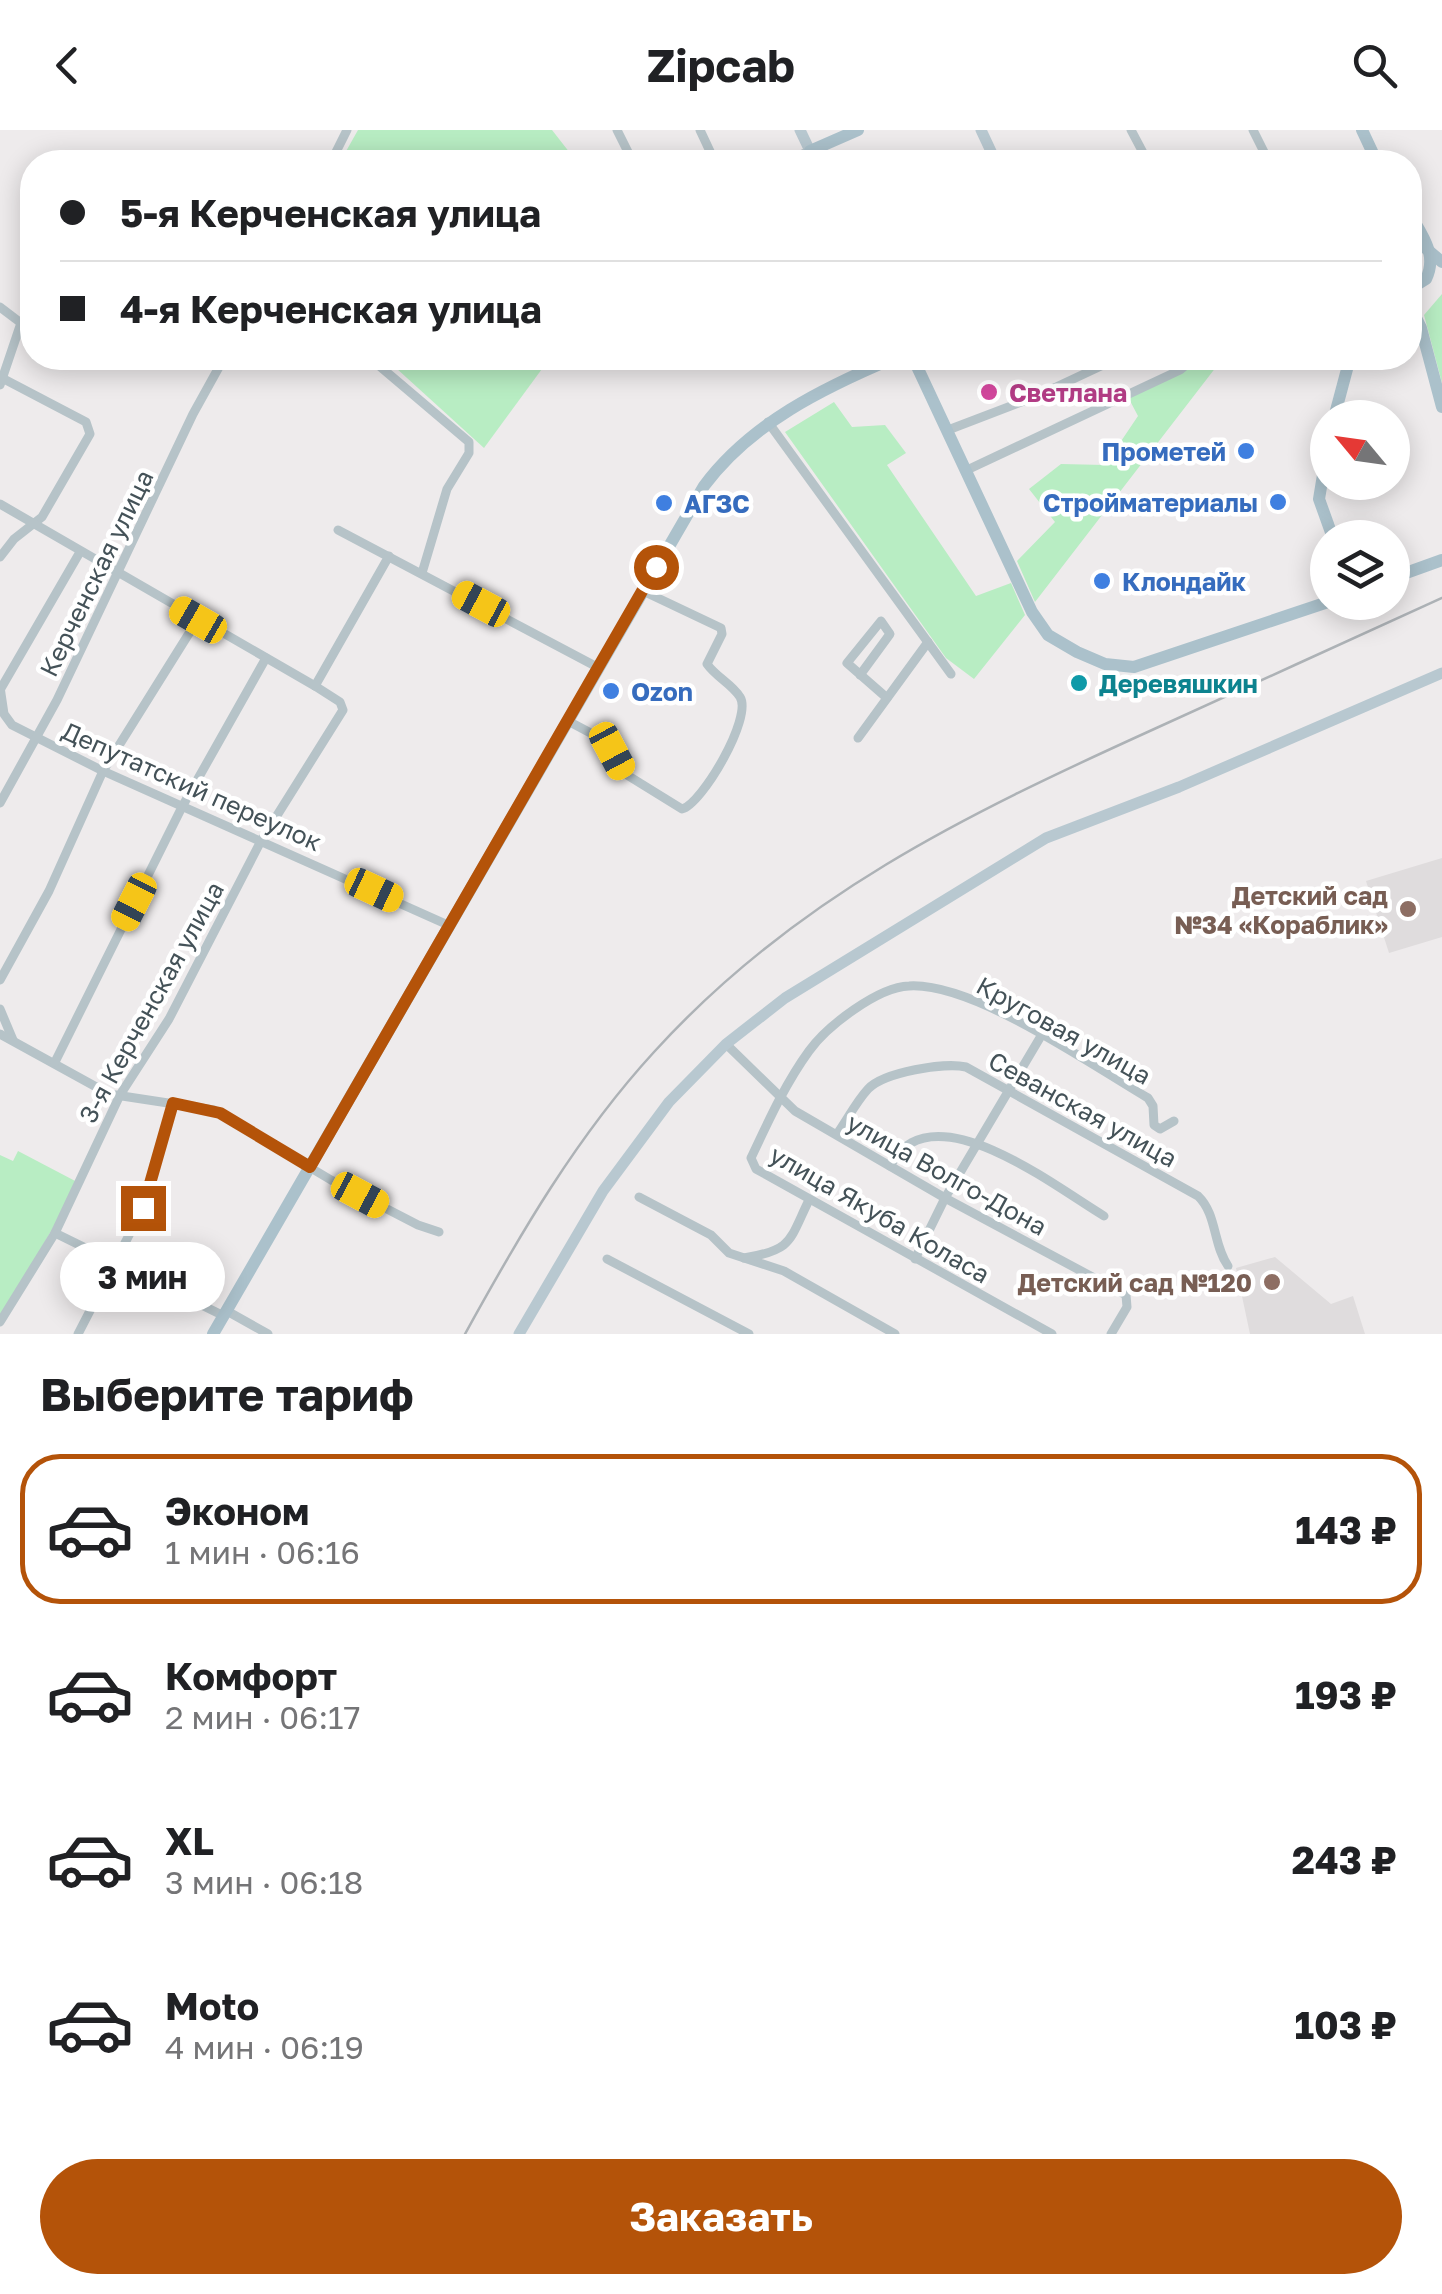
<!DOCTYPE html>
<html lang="ru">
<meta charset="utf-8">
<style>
:root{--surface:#fff;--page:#f2f2f2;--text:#202124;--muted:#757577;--line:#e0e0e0;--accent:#b45309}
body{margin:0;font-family:"Golos Text",sans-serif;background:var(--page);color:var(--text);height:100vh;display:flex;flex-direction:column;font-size:38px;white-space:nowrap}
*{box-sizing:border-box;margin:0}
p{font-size:32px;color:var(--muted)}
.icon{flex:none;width:55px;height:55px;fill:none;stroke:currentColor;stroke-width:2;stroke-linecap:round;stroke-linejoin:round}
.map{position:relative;height:1204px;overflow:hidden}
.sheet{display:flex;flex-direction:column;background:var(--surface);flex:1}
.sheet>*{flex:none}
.top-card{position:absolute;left:20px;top:20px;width:1402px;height:220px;border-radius:40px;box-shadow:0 5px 25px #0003;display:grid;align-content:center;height:220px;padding:0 40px;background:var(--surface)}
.needle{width:65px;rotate:299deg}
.tools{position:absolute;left:1310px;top:270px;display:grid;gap:20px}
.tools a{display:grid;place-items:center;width:100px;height:100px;border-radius:50%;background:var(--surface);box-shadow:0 5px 25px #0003;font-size:50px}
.end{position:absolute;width:45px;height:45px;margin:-22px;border:12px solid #b45309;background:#fff;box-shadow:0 0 0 5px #fff}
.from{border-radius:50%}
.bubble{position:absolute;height:70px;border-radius:35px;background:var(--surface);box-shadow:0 5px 25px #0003;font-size:32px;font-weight:700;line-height:70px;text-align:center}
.car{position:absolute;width:30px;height:60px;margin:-30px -15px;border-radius:12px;box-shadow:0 0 8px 2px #0007;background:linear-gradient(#f5c518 24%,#345 0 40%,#f5c518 0 76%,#345 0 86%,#f5c518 0)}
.top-card b{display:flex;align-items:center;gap:35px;height:95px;font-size:38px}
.top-card b+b{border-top:2px solid var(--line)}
.top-card i{width:25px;height:25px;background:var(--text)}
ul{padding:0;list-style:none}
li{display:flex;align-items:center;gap:30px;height:150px;margin:0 20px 15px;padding:0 20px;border:5px solid transparent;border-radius:40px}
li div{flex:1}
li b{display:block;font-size:38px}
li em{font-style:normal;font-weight:700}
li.selected{border-color:var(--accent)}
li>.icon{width:90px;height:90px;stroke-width:1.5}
h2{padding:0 40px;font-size:45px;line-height:120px}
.button{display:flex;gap:20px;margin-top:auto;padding:20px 40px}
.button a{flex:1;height:115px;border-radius:60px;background:var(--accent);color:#fff;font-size:40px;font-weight:700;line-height:115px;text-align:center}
header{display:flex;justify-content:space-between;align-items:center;height:130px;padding:0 40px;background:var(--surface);font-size:45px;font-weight:700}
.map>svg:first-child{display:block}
.education{fill:#dfdcdd}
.green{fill:#b8edc3}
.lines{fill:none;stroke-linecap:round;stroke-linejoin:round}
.street{stroke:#b6c3c8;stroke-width:9}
.secondary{stroke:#b8c8d0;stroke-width:11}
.primary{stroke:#abc1cb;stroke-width:12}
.rail{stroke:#adb2b6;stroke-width:2.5}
.route{stroke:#b45309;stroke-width:12}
.hotel-dot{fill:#d1479c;stroke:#fff;stroke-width:4}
.shop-dot{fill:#3f7fe0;stroke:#fff;stroke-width:4}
.culture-dot{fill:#0f9aa8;stroke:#fff;stroke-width:4}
.education-dot{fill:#8d6e63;stroke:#fff;stroke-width:4}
.labels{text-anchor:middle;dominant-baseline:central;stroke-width:9;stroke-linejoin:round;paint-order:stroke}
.hotel-label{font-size:25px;font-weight:bold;fill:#b23c85;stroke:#fff;text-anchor:start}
.shop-label{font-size:25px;font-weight:bold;fill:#366cbe;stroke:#fff;text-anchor:start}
.street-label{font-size:25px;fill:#445258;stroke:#fff}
.culture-label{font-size:25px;font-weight:bold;fill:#0d838f;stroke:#fff;text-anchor:start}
.education-label{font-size:25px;font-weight:bold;fill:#785e54;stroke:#fff;text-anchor:end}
</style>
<header><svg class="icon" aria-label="back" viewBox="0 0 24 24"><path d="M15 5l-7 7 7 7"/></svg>Zipcab<svg class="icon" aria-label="search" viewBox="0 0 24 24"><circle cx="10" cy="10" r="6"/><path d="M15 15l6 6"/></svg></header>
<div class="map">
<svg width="1442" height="1204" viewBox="0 0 1442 1204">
<rect width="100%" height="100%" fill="#eeebec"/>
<!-- education -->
<g class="education">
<polygon points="1442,728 1442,807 1389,823 1366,751"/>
<polygon points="1275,1127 1331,1174 1353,1166 1365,1204 1250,1204 1236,1138"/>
</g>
<!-- green -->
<g class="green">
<polygon points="358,0 552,0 577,32 340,32"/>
<polygon points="1442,164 1442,253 1424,185"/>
<polygon points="385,228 550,228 484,318"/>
<polygon points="1189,228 1223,228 1035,472 1017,431 1055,392 1029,359 1061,334 1105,335 1138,286 1128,267 1193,236"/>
<polygon points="834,272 852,297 885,295 906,323 887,335 976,466 1011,453 1025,485 974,549 946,528 785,302"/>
<polygon points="18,1021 79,1053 0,1189 0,1025 13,1031"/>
</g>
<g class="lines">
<!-- street -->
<g class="street">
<polyline points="617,0 633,32"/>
<polyline points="700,0 715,32"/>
<polyline points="1131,0 1148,32"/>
<polyline points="1253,0 1269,32"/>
<polyline points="331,32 347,0"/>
<polyline points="784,32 810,21"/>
<polyline points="0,177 21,193 0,255"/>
<polyline points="370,228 469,312 469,323 447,359 422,443"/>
<polyline points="0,247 86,292 90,304 42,387 14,409 0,427"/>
<polyline points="768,292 951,544"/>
<polyline points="948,300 1037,266 1118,228"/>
<polyline points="967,340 1180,240 1186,235 1187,228"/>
<polyline points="0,374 315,556 340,572 343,580 261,711 169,889 120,965 55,1103 0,1192"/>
<polyline points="338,400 599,538"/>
<polyline points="860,545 890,504 881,491 847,533 887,568"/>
<polyline points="315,556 389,426"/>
<polyline points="0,557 4,584 12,595 103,641 448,795"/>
<polyline points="0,560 80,422"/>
<path d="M568 591 600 608 627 645 682 679C702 674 753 587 740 567 732 554 716 547 707 534L722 504 721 498 643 461"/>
<polyline points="858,608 928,512"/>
<polyline points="0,673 57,570 193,284 224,228"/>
<polyline points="0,850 49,761 103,641 198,489"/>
<polyline points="0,879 13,910"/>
<polyline points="0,904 109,964 214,980 331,1050 418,1095 439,1102"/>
<polyline points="726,914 795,981 945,1068 1126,1165 1127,1177 1111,1204"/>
<polyline points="55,932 182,677 266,528"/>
<path d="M837 1004C847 990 856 972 868 959 884 942 945 932 966 937L1198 1066C1217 1084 1213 1115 1228 1136"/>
<path d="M890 1036C896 1027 901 1018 911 1013 963 984 1059 1059 1104 1086"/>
<polyline points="639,1067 711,1105 729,1123 784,1141 895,1204"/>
<polyline points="55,1103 224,1186"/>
<path d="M744 1128C793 1120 789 1111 809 1070"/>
<polyline points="607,1129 749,1204"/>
<polyline points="915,1129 945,1068 1041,906"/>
<polyline points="227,1181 268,1204"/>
<polyline points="78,1204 143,1078 173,973"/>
<path d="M1052 1204 756 1039 751 1028C768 992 785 954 809 921 827 896 878 857 909 856 973 852 1090 934 1148 968L1153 976 1154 995 1160 999 1174 991"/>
</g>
<!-- secondary -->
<g class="secondary">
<polyline points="800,0 810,21"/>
<polyline points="981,0 996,32"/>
<polyline points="519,1204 603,1061 669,972 726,914 785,868 1046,708 1179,657 1442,543"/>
</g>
<!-- primary -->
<g class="primary">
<polyline points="1362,0 1377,32"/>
<polyline points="816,32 810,21 858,0"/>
<path d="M1410 84C1422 105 1438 125 1426 149L1410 159"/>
<polyline points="1410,110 1423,116 1442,132"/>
<polyline points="1410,176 1421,198 1442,277"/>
<polyline points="913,228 1032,482 1048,505 1077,522 1105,534 1134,537 1328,472"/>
<polyline points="1334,288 1350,228"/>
<polyline points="1328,315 1319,369 1333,408"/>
<polyline points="1392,448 1442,430"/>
<path d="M213 1204 704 356C751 293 823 258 894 228"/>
</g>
<!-- rail -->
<path class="rail" d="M465 1204C520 1104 577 1006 654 922 795 767 965 685 1152 600 1249 556 1345 512 1442 468"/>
</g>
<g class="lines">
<!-- route -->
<polyline class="route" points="143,1078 173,973 220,983 310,1037 656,437"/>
</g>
<!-- markers -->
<circle class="hotel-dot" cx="989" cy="262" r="10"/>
<g class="shop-dot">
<circle cx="1246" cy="321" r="10"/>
<circle cx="1278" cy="372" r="10"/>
<circle cx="664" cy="373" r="10"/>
<circle cx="1102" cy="451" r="10"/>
<circle cx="611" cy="561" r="10"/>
</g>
<circle class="culture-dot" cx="1079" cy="553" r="10"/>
<g class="education-dot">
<circle cx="1408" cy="779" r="10"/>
<circle cx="1272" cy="1152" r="10"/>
</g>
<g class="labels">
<!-- hotel labels -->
<g class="hotel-label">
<text x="1009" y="262">Светлана</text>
</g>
<!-- shop labels -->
<g class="shop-label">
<text x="1226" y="321" text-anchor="end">Прометей</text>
<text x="1258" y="372" text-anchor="end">Стройматериалы</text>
<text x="684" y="373">АГЗС</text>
<text x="1122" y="451">Клондайк</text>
<text x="631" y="561">Ozon</text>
</g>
<!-- street labels -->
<g class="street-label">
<text transform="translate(96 443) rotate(-64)">Керченская улица</text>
<text transform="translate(192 656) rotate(24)">Депутатский переулок</text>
<text transform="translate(151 872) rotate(-61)">3-я Керченская улица</text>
<text transform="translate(1064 900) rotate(29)">Круговая улица</text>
<text transform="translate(1083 979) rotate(29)">Севанская улица</text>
<text transform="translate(947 1044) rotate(29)">улица Волго-Дона</text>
<text transform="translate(880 1084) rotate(30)">улица Якуба Коласа</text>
</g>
<!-- culture labels -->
<g class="culture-label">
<text x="1099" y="553">Деревяшкин</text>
</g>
<!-- education labels -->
<g class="education-label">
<text x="1388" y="765">Детский сад<tspan x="1388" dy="29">№34 «Кораблик»</tspan></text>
<text x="1252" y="1152">Детский сад №120</text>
</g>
</g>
</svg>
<div class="tools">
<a><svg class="needle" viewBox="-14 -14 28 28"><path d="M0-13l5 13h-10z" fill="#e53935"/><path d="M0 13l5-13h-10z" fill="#757577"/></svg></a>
<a><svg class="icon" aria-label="layers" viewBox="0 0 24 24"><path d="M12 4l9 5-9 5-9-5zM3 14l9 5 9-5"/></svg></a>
</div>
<i class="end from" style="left:656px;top:437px"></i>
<i class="end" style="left:143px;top:1078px"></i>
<div class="bubble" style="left:60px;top:1112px;width:165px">3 мин</div>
<i class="car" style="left:481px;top:474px;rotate:298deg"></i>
<i class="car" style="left:198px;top:490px;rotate:300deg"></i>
<i class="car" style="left:612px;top:621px;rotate:152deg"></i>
<i class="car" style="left:374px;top:760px;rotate:115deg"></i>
<i class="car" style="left:134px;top:772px;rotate:207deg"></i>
<i class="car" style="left:360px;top:1065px;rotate:118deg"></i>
<div class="top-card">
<b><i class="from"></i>5-я Керченская улица</b>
<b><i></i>4-я Керченская улица</b>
</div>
</div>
<section class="sheet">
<h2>Выберите тариф</h2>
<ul>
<li class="selected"><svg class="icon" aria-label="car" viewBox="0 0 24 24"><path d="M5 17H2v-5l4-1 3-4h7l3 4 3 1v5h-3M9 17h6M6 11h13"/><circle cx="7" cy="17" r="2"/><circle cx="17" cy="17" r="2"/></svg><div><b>Эконом</b><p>1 мин · 06:16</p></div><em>143 ₽</em></li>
<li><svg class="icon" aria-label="car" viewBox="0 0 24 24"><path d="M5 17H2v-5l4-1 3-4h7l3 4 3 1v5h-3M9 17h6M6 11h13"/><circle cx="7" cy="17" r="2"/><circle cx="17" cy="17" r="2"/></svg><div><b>Комфорт</b><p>2 мин · 06:17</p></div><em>193 ₽</em></li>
<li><svg class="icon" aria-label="car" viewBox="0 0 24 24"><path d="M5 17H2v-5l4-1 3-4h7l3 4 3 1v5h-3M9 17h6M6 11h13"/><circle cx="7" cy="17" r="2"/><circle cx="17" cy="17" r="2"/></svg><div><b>XL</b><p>3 мин · 06:18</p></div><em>243 ₽</em></li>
<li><svg class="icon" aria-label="car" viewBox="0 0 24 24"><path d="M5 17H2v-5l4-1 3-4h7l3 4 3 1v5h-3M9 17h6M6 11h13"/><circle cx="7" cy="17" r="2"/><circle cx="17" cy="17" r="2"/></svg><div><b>Moto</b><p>4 мин · 06:19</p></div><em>103 ₽</em></li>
</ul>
<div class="button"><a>Заказать</a></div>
</section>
